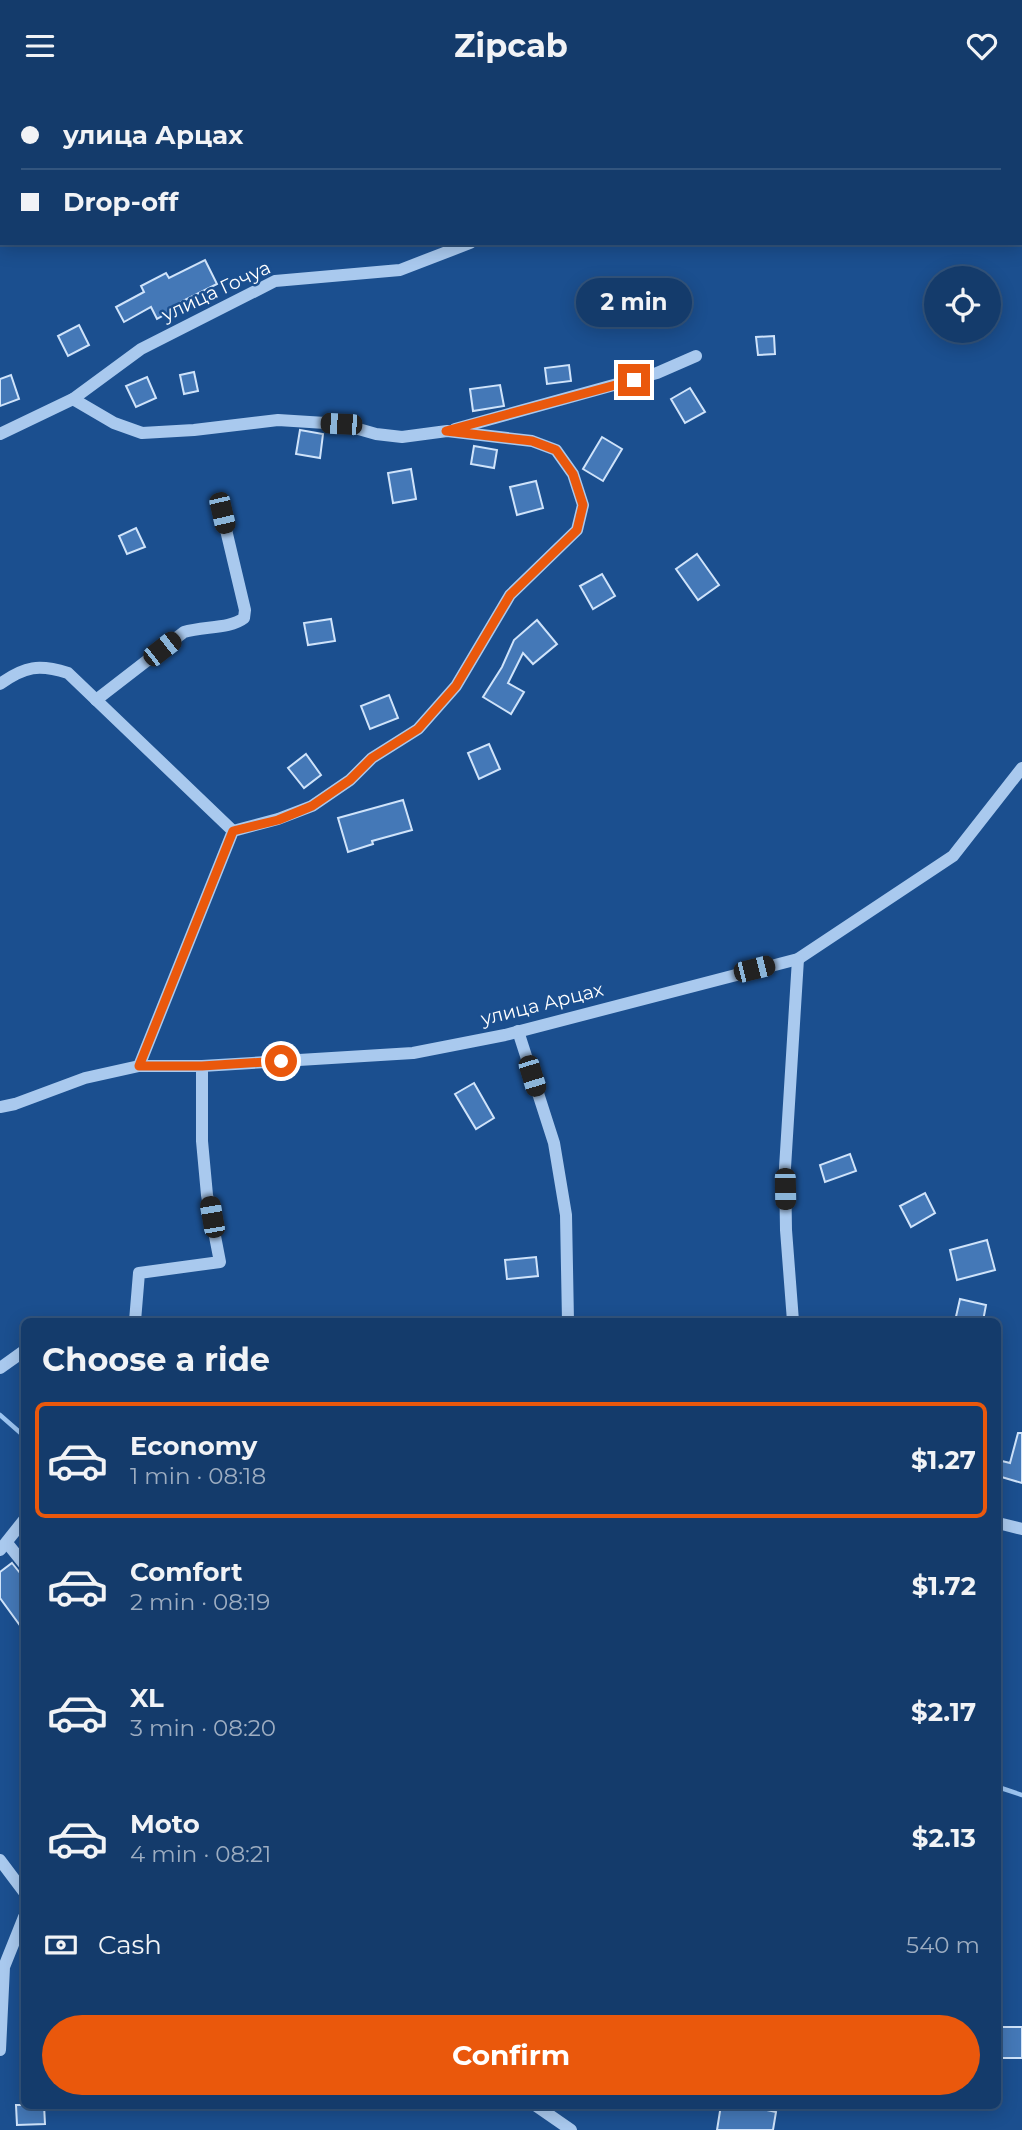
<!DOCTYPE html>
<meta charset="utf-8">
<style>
:root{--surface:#143b6b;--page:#214673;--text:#f1f3f6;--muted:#9dadc1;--line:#33557e;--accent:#ea580c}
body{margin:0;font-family:Montserrat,sans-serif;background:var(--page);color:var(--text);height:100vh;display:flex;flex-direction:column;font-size:26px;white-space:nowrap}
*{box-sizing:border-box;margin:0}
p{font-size:23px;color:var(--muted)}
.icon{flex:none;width:38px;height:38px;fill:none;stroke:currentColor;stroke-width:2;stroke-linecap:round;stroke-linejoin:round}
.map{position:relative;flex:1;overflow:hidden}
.side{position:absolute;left:21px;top:1227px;width:980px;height:791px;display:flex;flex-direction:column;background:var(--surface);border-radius:10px;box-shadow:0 4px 18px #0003,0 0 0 2px var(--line)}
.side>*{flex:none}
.top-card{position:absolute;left:0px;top:0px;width:1022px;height:154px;box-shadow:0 4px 18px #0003,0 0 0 2px var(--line);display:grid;align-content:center;height:154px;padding:0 21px;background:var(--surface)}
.buttons{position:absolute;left:924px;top:175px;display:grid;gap:14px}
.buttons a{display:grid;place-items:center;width:77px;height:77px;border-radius:50%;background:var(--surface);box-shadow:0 4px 18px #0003,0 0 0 2px var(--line);font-size:35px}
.end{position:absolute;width:32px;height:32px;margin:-16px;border:9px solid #ea580c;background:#fff;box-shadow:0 0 0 4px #fff}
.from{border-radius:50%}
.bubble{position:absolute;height:49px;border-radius:24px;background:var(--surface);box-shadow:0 4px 18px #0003,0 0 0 2px var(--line);font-size:23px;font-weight:700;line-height:49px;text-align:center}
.car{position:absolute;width:21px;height:42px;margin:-21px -10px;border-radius:9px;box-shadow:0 0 5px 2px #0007;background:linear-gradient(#222 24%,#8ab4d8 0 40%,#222 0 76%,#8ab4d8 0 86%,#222 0)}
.top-card b{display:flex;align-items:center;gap:24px;height:66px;font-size:26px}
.top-card b+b{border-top:2px solid var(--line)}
.top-card i{width:18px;height:18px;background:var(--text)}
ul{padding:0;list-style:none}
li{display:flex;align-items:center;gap:21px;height:116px;margin:0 14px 10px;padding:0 7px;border:4px solid transparent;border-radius:10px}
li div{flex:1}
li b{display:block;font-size:26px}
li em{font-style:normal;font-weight:700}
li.selected{border-color:var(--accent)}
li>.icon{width:63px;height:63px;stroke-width:1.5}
h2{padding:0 21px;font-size:32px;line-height:84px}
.pay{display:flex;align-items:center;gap:18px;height:77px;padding:0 21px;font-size:26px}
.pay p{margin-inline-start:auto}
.button{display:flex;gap:14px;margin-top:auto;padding:14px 21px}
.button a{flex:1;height:80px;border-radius:42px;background:var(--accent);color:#fff;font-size:28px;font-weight:700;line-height:80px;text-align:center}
header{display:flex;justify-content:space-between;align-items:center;height:91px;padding:0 21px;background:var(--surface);font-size:32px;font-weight:700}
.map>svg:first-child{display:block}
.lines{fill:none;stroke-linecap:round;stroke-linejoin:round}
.stream{stroke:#9cc4f0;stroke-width:4.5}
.building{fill:#4478b7;stroke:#cfe3fa;stroke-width:2}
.minor{stroke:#a9c9ee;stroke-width:12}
.route{stroke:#ea580c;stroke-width:9}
.labels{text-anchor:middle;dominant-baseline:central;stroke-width:5;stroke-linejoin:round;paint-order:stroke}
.street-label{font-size:19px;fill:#fff;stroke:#1b4f8f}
</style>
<header><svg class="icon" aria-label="menu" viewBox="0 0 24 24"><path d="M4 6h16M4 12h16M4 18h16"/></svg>Zipcab<svg class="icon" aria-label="heart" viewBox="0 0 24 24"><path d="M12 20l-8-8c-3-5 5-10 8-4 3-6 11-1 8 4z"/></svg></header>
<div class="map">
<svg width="1022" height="2039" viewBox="0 0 1022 2039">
<rect width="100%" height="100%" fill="#1b4f8f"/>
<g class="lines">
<!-- stream -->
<g class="stream">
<polyline points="0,1324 24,1345"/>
<polyline points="998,1696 1022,1704"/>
</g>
</g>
<!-- building -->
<g class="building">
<polygon points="205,169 217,193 181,211 183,214 157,228 151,216 124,231 116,216 144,201 141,195 166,182 169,187"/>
<polygon points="79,234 89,254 68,265 58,245"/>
<polygon points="774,245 775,263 758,264 756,246"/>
<polygon points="569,274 571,290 547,293 545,277"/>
<polygon points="194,281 198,300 184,303 180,284"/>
<polygon points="11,284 19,308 0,315 0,288"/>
<polygon points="147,286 156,307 136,316 126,295"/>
<polygon points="500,294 504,315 473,320 470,298"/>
<polygon points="690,297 705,321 685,332 671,308"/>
<polygon points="300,339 323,343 320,367 296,363"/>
<polygon points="602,346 622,358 603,390 583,378"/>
<polygon points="474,355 497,359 494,377 471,373"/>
<polygon points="411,378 416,408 393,412 388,382"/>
<polygon points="536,390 543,417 517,424 510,396"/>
<polygon points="136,437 145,456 127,463 119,445"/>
<polygon points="697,463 719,494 698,509 676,478"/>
<polygon points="602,483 615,505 593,518 580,495"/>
<polygon points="331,528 335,550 308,554 304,532"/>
<polygon points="537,529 557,553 533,573 523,562 508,592 524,601 511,623 483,606 502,576 514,549"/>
<polygon points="389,604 398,627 370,638 361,615"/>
<polygon points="489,653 500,678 479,688 468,662"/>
<polygon points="306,663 321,684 304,697 288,677"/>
<polygon points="403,709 412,739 372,750 373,753 348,761 338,727"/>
<polygon points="474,992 494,1027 476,1038 455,1003"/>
<polygon points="850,1063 856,1080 825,1091 820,1074"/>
<polygon points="925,1102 935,1122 911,1136 900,1115"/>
<polygon points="987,1149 995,1179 957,1189 950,1159"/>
<polygon points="536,1166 538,1185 507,1188 505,1169"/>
<polygon points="960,1208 986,1214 983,1230 955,1230"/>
<polygon points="1018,1342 1022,1342 1022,1392 998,1385 998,1369 1010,1372"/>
<polygon points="12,1472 24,1487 24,1540 0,1507 0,1481"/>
<rect x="998" y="1936" width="24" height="31"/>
<polygon points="16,2014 44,2014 45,2033 17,2034"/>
<polygon points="721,2014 743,2014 776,2021 773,2039 717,2039"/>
</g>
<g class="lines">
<!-- minor -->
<g class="minor">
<polyline points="632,2 634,0"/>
<polyline points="73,308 114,332 142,342 194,339 278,329 341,333 376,343 402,346 447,340 532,350 556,359 573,383 583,414 577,439 510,504 456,595 418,638 372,667 350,689 312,715 278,728 233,740 139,975"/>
<polyline points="455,338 657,282 696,265"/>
<polyline points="0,343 73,308 141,258 275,190 400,179 470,152"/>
<path d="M0 593C25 575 39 573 68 582L233 740"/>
<path d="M96 609 184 541C203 535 230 538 244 527L245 519 222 422"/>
<polyline points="518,940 554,1052 566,1124 568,1230"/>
<polyline points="0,1016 15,1013 85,987 139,975 202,975 413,962 505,944 798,868 953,765 1022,677"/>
<polyline points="135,1230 139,1182 220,1171 207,1104 202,1050 202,975"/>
<polyline points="793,1230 786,1139 785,1077 798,868"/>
<polyline points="0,1277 24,1260"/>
<polyline points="998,1432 1022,1438"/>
<polyline points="7,1452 24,1473"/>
<polyline points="0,1459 24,1429"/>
<polyline points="0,1769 24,1801"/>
<polyline points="0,1959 4,1876 24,1826"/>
<polyline points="535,2014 571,2039"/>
</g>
</g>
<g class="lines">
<!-- route -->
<polyline class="route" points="281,970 202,975 139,975 233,740 278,729 312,715 350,689 372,667 418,638 456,595 510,504 577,439 583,414 573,383 556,359 532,350 446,340 634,289"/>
</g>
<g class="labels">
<!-- street labels -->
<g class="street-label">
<text transform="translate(216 200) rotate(-25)">улица Гочуа</text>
<text transform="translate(542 913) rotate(-14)">улица Арцах</text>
</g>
</g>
</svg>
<div class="buttons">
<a><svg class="icon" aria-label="locate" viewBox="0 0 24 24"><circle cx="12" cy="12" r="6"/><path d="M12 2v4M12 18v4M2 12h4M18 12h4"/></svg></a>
</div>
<i class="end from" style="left:281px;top:970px"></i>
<i class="end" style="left:634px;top:289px"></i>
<div class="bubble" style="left:576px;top:187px;width:116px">2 min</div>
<i class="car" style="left:341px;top:333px;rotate:273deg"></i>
<i class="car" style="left:222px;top:422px;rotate:167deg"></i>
<i class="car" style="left:162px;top:558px;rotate:52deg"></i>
<i class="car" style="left:754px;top:878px;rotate:76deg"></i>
<i class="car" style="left:532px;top:985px;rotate:163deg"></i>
<i class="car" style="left:785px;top:1098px;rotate:179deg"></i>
<i class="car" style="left:212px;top:1126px;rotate:350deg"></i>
<div class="top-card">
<b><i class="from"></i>улица Арцах</b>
<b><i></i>Drop-off</b>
</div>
<section class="side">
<h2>Choose a ride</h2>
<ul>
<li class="selected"><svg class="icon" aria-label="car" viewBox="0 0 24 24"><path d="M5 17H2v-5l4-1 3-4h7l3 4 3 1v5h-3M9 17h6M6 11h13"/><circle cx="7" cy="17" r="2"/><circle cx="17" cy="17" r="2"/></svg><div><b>Economy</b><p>1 min · 08:18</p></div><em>$1.27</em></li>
<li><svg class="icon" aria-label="car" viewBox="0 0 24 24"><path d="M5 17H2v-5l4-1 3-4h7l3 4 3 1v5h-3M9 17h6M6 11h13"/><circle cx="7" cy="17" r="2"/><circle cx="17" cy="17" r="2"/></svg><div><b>Comfort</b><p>2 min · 08:19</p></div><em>$1.72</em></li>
<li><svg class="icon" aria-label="car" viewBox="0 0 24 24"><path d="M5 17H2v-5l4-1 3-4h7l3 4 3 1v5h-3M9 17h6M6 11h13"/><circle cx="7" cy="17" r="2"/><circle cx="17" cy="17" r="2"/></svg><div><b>XL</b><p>3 min · 08:20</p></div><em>$2.17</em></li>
<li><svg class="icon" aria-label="car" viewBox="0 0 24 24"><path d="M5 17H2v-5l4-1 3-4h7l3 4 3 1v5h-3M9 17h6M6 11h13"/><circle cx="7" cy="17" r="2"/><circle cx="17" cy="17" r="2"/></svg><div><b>Moto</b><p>4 min · 08:21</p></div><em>$2.13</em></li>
</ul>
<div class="pay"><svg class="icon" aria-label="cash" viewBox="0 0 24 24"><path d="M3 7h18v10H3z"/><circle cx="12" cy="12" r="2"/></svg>Cash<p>540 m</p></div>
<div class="button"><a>Confirm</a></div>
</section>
</div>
